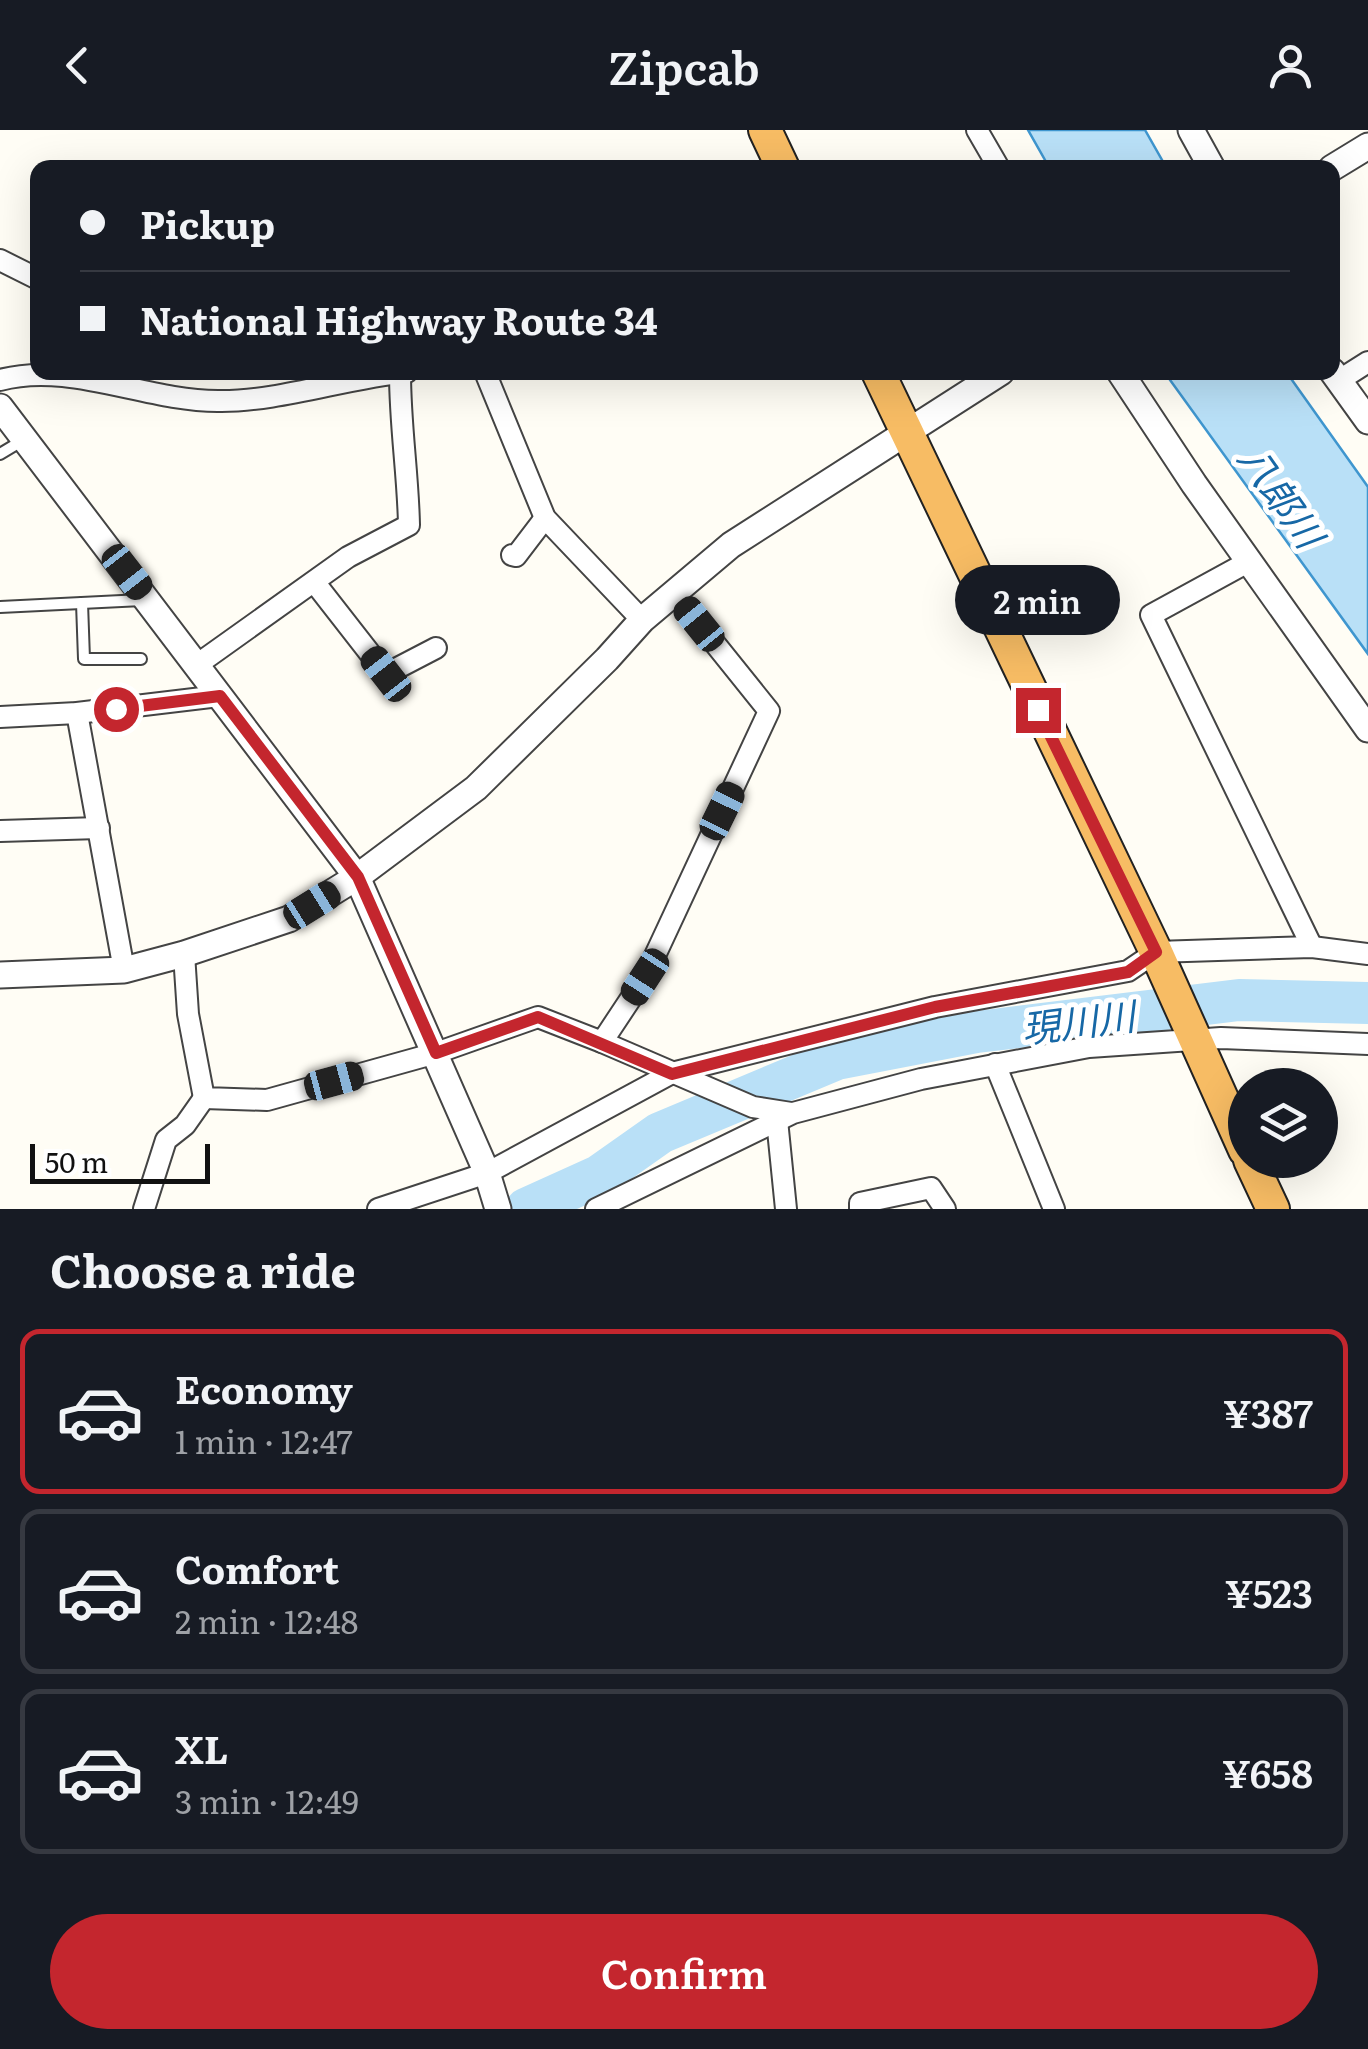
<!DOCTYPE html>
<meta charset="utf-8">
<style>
:root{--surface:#171b24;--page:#20242c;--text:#f1f3f6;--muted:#9ea1a6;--line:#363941;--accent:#c4262e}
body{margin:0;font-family:Literata,"Noto Sans JP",serif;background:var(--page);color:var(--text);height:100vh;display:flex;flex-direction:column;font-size:38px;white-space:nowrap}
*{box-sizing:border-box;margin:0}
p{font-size:32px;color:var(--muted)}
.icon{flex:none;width:55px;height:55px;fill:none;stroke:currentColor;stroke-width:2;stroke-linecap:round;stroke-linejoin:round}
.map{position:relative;height:1079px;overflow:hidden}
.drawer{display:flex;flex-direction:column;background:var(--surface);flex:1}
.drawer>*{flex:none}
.hud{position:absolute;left:30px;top:30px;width:1310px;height:220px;border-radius:20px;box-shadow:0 10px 40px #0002;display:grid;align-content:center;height:220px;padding:0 50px;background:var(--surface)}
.fabs{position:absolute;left:1228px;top:938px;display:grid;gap:20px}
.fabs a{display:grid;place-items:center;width:110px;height:110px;border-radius:50%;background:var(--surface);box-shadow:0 10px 40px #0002;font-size:50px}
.scale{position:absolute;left:30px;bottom:25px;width:180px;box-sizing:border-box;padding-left:10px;border:5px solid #111;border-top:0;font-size:28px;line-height:35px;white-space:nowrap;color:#111;-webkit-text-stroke:8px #fff;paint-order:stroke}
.end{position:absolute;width:45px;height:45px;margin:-22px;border:12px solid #c4262e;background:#fff;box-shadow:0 0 0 5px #fff}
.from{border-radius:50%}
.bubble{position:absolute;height:70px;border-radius:35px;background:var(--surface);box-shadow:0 10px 40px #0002;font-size:32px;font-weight:600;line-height:70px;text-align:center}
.car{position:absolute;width:30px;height:60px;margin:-30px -15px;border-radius:12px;box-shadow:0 0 8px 2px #0007;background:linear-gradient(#222 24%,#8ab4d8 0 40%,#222 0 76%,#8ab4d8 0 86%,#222 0)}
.hud b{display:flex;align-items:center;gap:35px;height:95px;font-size:38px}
.hud b+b{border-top:2px solid var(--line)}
.hud i{width:25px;height:25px;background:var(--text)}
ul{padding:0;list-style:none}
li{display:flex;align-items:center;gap:30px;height:165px;margin:0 20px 15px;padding:0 30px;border:5px solid var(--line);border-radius:20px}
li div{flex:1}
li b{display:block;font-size:38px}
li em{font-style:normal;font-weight:600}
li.selected{border-color:var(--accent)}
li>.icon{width:90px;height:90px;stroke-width:1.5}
h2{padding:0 50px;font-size:45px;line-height:120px}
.button{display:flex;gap:20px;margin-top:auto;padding:20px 50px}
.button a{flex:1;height:115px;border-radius:60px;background:var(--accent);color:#fff;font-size:40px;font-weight:600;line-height:115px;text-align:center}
header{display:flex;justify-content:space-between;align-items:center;height:130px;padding:0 50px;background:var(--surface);font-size:45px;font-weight:600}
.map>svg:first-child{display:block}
.water{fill:#b9e0f7;stroke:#3f96cf;stroke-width:2.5}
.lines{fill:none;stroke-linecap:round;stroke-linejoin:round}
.river{stroke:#b9e0f7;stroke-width:42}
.service-casing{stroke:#444;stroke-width:14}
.minor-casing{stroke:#444;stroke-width:24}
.tertiary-casing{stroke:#444;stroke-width:29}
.trunk-casing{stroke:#222;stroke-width:36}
.service{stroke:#fff;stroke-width:10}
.minor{stroke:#fff;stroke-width:20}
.tertiary{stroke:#fff;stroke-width:25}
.trunk{stroke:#f7bc64;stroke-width:32}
.route{stroke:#c4262e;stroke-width:12}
.labels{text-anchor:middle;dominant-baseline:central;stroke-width:10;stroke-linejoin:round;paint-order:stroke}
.water-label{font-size:38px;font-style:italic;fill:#1768a6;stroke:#fff}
</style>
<header><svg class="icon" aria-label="back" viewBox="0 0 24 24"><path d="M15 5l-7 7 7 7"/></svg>Zipcab<svg class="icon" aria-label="person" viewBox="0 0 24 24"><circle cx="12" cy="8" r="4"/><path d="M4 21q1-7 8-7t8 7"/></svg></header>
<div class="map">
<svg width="1368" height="1079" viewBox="0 0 1368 1079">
<rect width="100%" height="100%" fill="#fffdf5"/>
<!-- water -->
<g class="water">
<polygon points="1028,0 1145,0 1166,37 1049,37"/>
<polygon points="1165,243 1287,243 1368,357 1368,524"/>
</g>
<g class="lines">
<!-- river -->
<polyline class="river" points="526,1079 599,1046 660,1003 837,929 977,902 1239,870 1368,873"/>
<!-- service casing -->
<g class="service-casing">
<g id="service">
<polyline points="0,324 25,309"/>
<polyline points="82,473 84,529 141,529"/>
<polyline points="0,477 142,470"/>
</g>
</g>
<!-- minor casing -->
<g class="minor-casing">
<g id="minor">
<polyline points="977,0 999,38"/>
<polyline points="0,130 38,149"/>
<polyline points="485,242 545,388 642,490"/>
<path d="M0 250C69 231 145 271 218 271 277 272 346 248 407 242"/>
<polyline points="1338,251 1368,232"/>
<polyline points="512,425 516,426 545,388"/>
<polyline points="1248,432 1151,485 1312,817"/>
<polyline points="315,453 386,544 436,518"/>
<path d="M198 534 348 427 409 395C408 344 400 295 400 243"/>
<polyline points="77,583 124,840"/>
<polyline points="0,587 77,583 219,566"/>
<polyline points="0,701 99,698"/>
<polyline points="184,824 188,884 204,968 267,970 436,923 538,887 602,912 645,847 769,581 675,464"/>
<polyline points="602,912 753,977 791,983"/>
<polyline points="995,934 1054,1079"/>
<polyline points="777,990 786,1079"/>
<polyline points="144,1079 166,1010 185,995 204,968"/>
<polyline points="378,1079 487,1043 672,943 935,877 1128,841 1156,822 1312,817 1368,824"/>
<polyline points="596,1079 793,983 921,949 1089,917 1221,908 1368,914"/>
<polyline points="860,1079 860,1073 931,1058 945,1079"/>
</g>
</g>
<!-- tertiary casing -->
<g class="tertiary-casing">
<g id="tertiary">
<polyline points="1191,0 1212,38"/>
<polyline points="1332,38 1368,16"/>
<polyline points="1332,241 1368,291"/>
<polyline points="1120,242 1194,354 1368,599"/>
<polyline points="0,277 357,747 487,1043 498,1079"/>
<polyline points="0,845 124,840 184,824 289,789 357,747 476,658 607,529 642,490 731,415 1001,242"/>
</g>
</g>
<!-- trunk casing -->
<g class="trunk-casing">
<g id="trunk">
<polyline points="765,0 783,38"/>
<polyline points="878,242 1156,822 1245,1020"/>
<polyline points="1250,1030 1273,1079"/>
</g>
</g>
<!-- service -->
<use href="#service" class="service"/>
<!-- minor -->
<use href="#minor" class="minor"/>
<!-- tertiary -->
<use href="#tertiary" class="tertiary"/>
<!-- trunk -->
<use href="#trunk" class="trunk"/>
</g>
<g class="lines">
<!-- route -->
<polyline class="route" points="116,579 220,566 358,747 436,923 538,887 672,944 935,877 1128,842 1156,822 1038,580"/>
</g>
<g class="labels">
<!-- water labels -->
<g class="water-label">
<text transform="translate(1283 365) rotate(55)">八郎川</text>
<text transform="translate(1078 890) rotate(-7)">現川川</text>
</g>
</g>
</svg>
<div class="fabs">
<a><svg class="icon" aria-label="layers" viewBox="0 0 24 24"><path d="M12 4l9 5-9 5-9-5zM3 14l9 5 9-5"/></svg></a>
</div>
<div class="scale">50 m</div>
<i class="end from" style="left:116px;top:579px"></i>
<i class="end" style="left:1038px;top:580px"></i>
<div class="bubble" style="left:955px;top:435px;width:165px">2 min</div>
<i class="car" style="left:127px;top:442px;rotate:142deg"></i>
<i class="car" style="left:699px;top:494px;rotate:321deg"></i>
<i class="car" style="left:386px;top:544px;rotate:322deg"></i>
<i class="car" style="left:722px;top:681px;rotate:26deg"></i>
<i class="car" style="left:312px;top:775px;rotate:58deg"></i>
<i class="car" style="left:645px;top:847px;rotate:213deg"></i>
<i class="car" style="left:334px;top:951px;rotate:75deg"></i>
<div class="hud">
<b><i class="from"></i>Pickup</b>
<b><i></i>National Highway Route 34</b>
</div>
</div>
<section class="drawer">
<h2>Choose a ride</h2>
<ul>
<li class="selected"><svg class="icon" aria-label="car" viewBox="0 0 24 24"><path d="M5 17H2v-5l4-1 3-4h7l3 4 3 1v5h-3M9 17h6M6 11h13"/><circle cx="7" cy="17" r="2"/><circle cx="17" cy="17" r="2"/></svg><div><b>Economy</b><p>1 min · 12:47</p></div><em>¥387</em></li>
<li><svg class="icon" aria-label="car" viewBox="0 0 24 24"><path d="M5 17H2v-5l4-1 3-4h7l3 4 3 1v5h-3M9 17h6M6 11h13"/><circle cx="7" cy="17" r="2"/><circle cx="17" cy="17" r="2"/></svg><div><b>Comfort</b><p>2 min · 12:48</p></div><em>¥523</em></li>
<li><svg class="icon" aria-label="car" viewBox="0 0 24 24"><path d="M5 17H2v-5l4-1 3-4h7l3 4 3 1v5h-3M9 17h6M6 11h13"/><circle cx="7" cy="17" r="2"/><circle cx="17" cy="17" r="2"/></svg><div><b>XL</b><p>3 min · 12:49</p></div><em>¥658</em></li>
</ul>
<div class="button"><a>Confirm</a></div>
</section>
